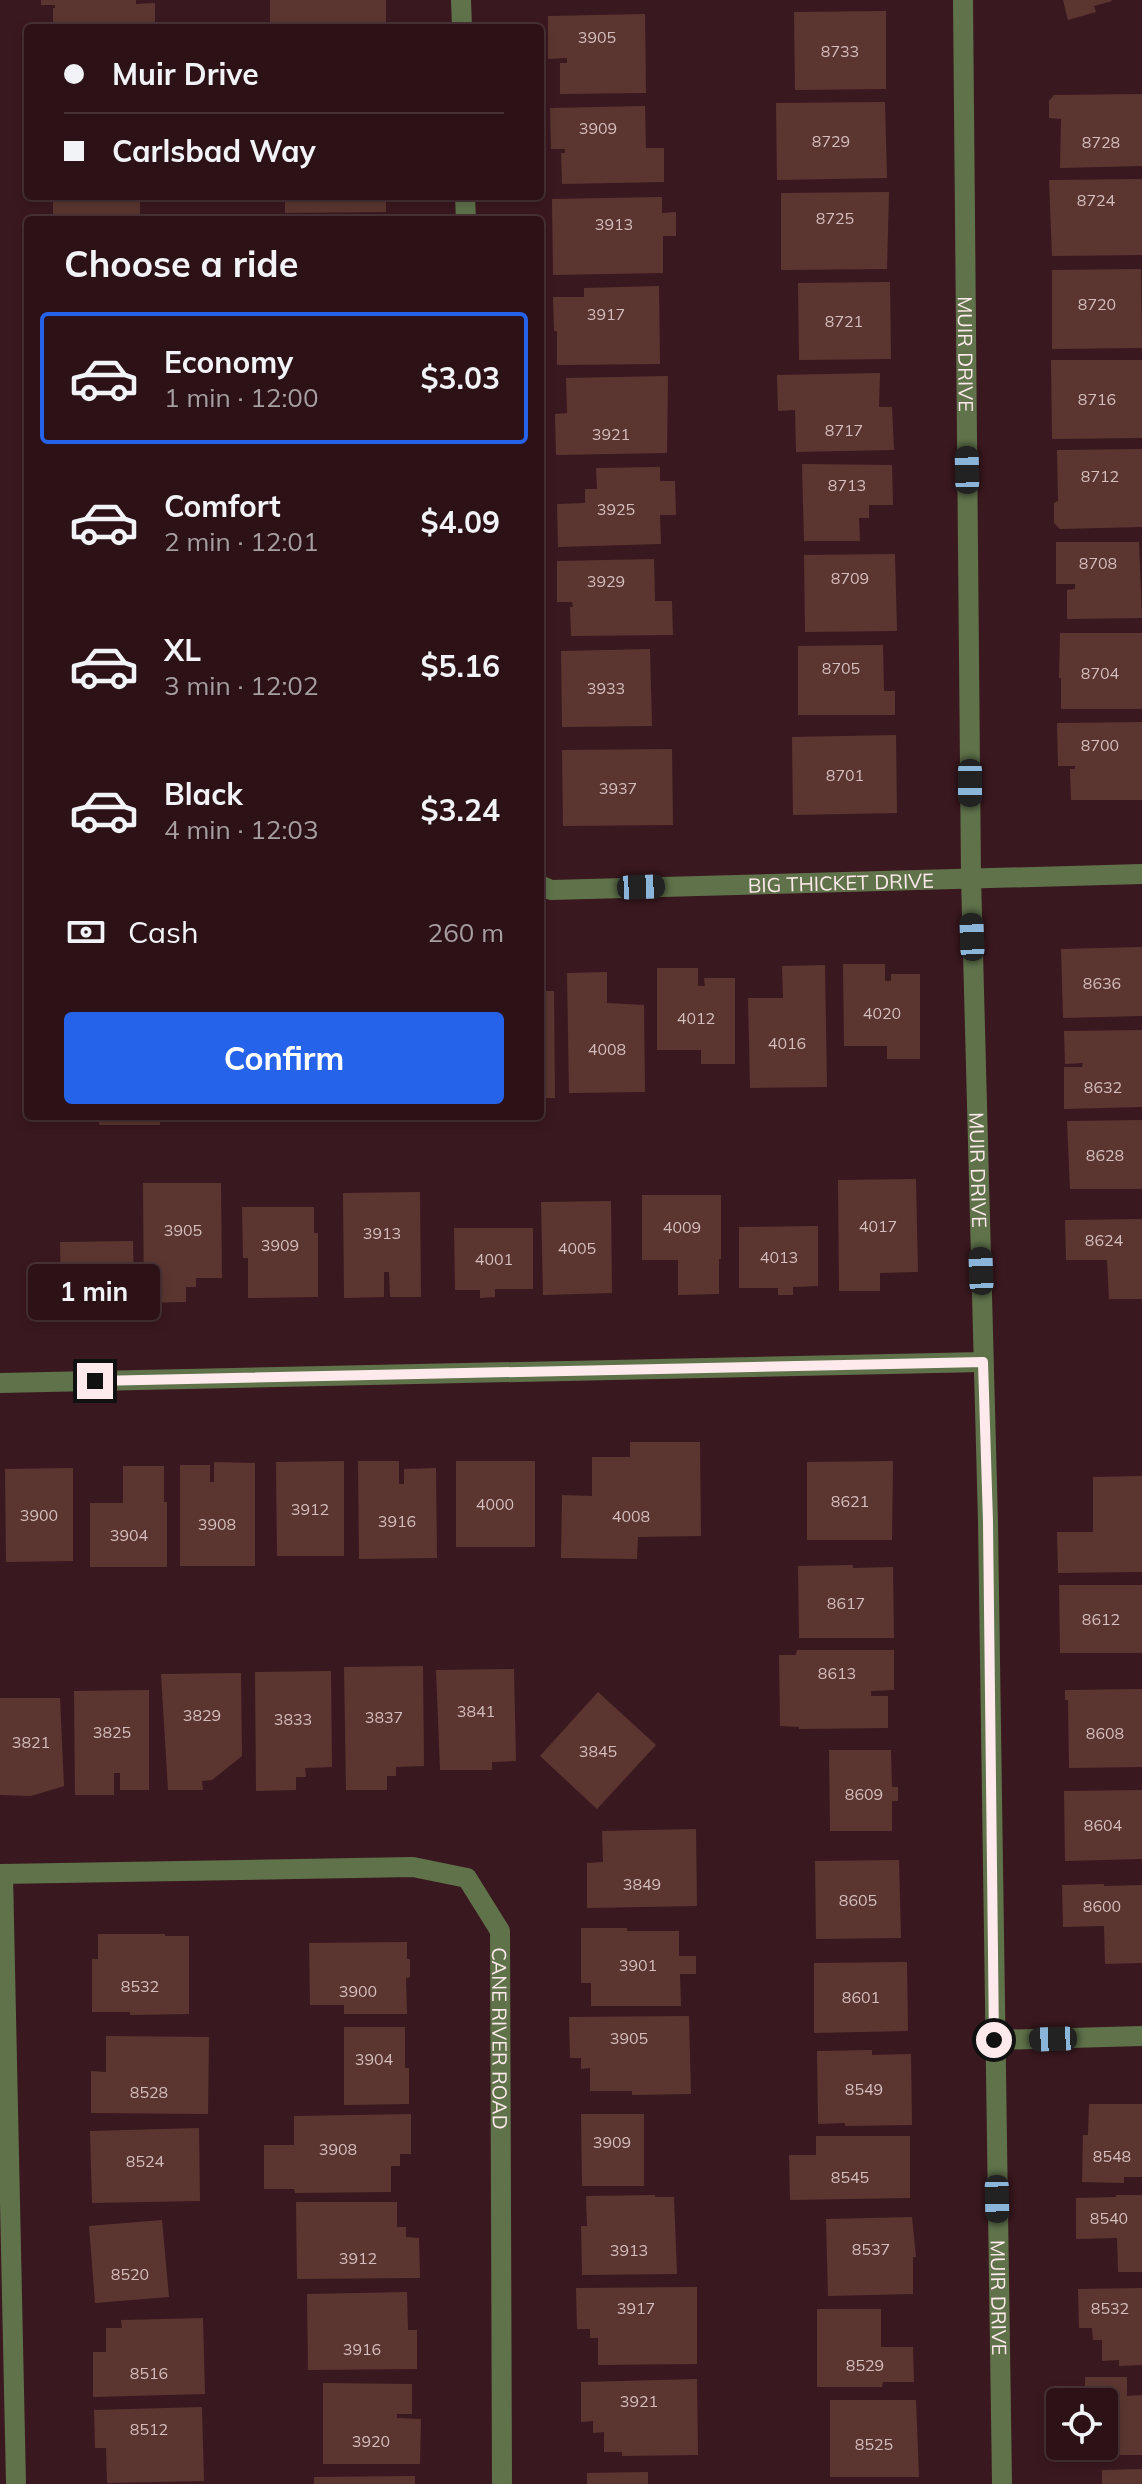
<!DOCTYPE html>
<meta charset="utf-8">
<style>
:root{--surface:#2c1217;--page:#341b20;--text:#f1f3f6;--muted:#a69ea1;--line:#483236;--accent:#2563eb}
body{margin:0;font-family:Mulish,sans-serif;background:var(--page);color:var(--text);height:100vh;display:flex;flex-direction:column;font-size:30px;white-space:nowrap}
*{box-sizing:border-box;margin:0}
p{font-size:26px;color:var(--muted)}
.icon{flex:none;width:44px;height:44px;fill:none;stroke:currentColor;stroke-width:2;stroke-linecap:round;stroke-linejoin:round}
.map{position:relative;flex:1;overflow:hidden}
.details{position:absolute;left:24px;top:216px;width:520px;height:904px;display:flex;flex-direction:column;background:var(--surface);border-radius:8px;box-shadow:0 4px 12px #0003,0 0 0 2px var(--line)}
.details>*{flex:none}
.hud{position:absolute;left:24px;top:24px;width:520px;height:176px;border-radius:8px;box-shadow:0 4px 12px #0003,0 0 0 2px var(--line);display:grid;align-content:center;height:176px;padding:0 40px;background:var(--surface)}
.buttons{position:absolute;left:1046px;top:2388px;display:grid;gap:16px}
.buttons a{display:grid;place-items:center;width:72px;height:72px;border-radius:8px;background:var(--surface);box-shadow:0 4px 12px #0003,0 0 0 2px var(--line);font-size:40px}
.end{position:absolute;width:36px;height:36px;margin:-18px;border:10px solid #feeaec;background:#111;box-shadow:0 0 0 4px #111}
.from{border-radius:50%}
.bubble{position:absolute;height:56px;border-radius:8px;background:var(--surface);box-shadow:0 4px 12px #0003,0 0 0 2px var(--line);font-size:26px;font-weight:700;line-height:56px;text-align:center}
.car{position:absolute;width:24px;height:48px;margin:-24px -12px;border-radius:10px;box-shadow:0 0 6px 2px #0007;background:linear-gradient(#222 24%,#8ab4d8 0 40%,#222 0 76%,#8ab4d8 0 86%,#222 0)}
.hud b{display:flex;align-items:center;gap:28px;height:76px;font-size:30px}
.hud b+b{border-top:2px solid var(--line)}
.hud i{width:20px;height:20px;background:var(--text)}
ul{padding:0;list-style:none}
li{display:flex;align-items:center;gap:24px;height:132px;margin:0 16px 12px;padding:0 24px;border:4px solid transparent;border-radius:8px}
li div{flex:1}
li b{display:block;font-size:30px}
li em{font-style:normal;font-weight:700}
li.selected{border-color:var(--accent)}
li>.icon{width:72px;height:72px;stroke-width:1.5}
h2{padding:0 40px;font-size:36px;line-height:96px}
.pay{display:flex;align-items:center;gap:20px;height:88px;padding:0 40px;font-size:30px}
.pay p{margin-inline-start:auto}
.cta{display:flex;gap:16px;margin-top:auto;padding:16px 40px}
.cta a{flex:1;height:92px;border-radius:8px;background:var(--accent);color:#fff;font-size:32px;font-weight:700;line-height:92px;text-align:center}
.map>svg:first-child{display:block}
.building{fill:#5b3630}
.lines{fill:none;stroke-linecap:round;stroke-linejoin:round}
.minor{stroke:#5f724a;stroke-width:20}
.route{stroke:#feeaec;stroke-width:10}
.labels{text-anchor:middle;dominant-baseline:central;stroke-width:6;stroke-linejoin:round;paint-order:stroke}
.number-label{font-size:16px;fill:#d5bdbd}
.street-label{font-size:20px;fill:#feeaec;stroke:#17080b}
</style>
<div class="map">
<svg width="1142" height="2484" viewBox="0 0 1142 2484">
<rect width="100%" height="100%" fill="#3a181f"/>
<!-- building -->
<g class="building">
<polygon points="41,0 136,0 136,4 155,3 155,28 53,28 53,8 55,8 55,5 41,5"/>
<rect x="270" y="0" width="116" height="28"/>
<polygon points="1063,0 1111,0 1112,1 1094,6 1096,12 1068,20"/>
<polygon points="886,11 886,89 795,90 794,12"/>
<polygon points="645,14 646,93 560,94 560,63 567,63 567,58 548,59 548,16"/>
<polygon points="1142,94 1142,166 1060,168 1061,119 1049,118 1049,101 1054,95"/>
<polygon points="885,102 887,178 777,180 776,103"/>
<polygon points="645,106 646,148 664,148 664,182 562,184 561,153 565,153 565,149 551,149 550,108"/>
<polygon points="1142,179 1142,255 1052,256 1049,180"/>
<polygon points="889,192 887,269 781,270 781,193"/>
<rect x="53" y="196" width="87" height="24"/>
<polygon points="285,196 386,196 386,212 285,213"/>
<polygon points="662,197 662,213 676,212 676,236 663,236 663,273 553,275 552,199"/>
<polygon points="1141,269 1142,348 1052,349 1052,270"/>
<polygon points="890,282 891,359 799,360 798,283"/>
<polygon points="659,286 660,364 557,365 557,331 554,331 553,297 584,297 584,288"/>
<polygon points="1051,360 1142,360 1142,438 1052,439"/>
<polygon points="880,373 879,407 892,407 894,450 796,452 795,410 778,411 777,375"/>
<polygon points="668,376 667,453 556,455 555,414 567,413 566,378"/>
<polygon points="1142,449 1142,527 1060,529 1054,523 1054,503 1058,501 1057,450"/>
<polygon points="802,464 892,465 893,505 869,505 869,518 859,518 860,541 804,541"/>
<polygon points="660,467 660,481 675,481 676,515 660,515 661,544 558,547 557,504 585,503 585,489 597,489 596,468"/>
<polygon points="1056,542 1139,542 1142,618 1067,619 1067,590 1075,589 1075,584 1056,584"/>
<polygon points="895,554 897,631 805,632 804,555"/>
<polygon points="654,559 655,601 672,601 673,635 571,636 570,607 573,607 572,602 557,602 557,561"/>
<polygon points="1060,633 1142,633 1142,709 1061,709 1061,678 1059,678"/>
<polygon points="883,645 884,691 895,691 895,715 798,715 798,646"/>
<polygon points="650,649 652,726 562,727 561,651"/>
<polygon points="1142,722 1142,800 1071,800 1070,769 1075,769 1075,766 1058,766 1057,723"/>
<polygon points="896,735 897,813 793,815 792,737"/>
<polygon points="672,749 673,825 563,826 562,750"/>
<polygon points="1142,947 1142,1016 1063,1018 1061,949"/>
<polygon points="843,964 885,964 885,981 891,981 891,974 920,974 920,1059 887,1059 887,1046 844,1046"/>
<polygon points="825,965 827,1087 750,1088 748,998 783,998 782,966"/>
<polygon points="657,968 698,968 698,986 705,986 704,978 735,978 735,1064 701,1064 701,1050 657,1050"/>
<polygon points="607,972 607,1003 644,1005 645,1092 569,1093 567,973"/>
<polygon points="540,991 554,991 555,1098 540,1098"/>
<polygon points="1142,1030 1142,1107 1064,1109 1064,1067 1082,1067 1083,1063 1065,1064 1064,1031"/>
<rect x="99" y="1116" width="61" height="9"/>
<polygon points="1142,1120 1142,1189 1070,1189 1067,1121"/>
<polygon points="916,1179 918,1272 880,1273 880,1291 839,1291 838,1180"/>
<polygon points="143,1183 221,1183 222,1278 196,1278 196,1287 186,1287 186,1302 144,1303"/>
<polygon points="420,1192 421,1297 390,1297 389,1272 384,1272 384,1297 344,1298 343,1193"/>
<polygon points="642,1195 721,1195 721,1259 719,1259 719,1294 678,1295 678,1260 642,1260"/>
<polygon points="611,1201 612,1293 543,1295 541,1202"/>
<polygon points="242,1207 314,1207 314,1233 318,1233 318,1297 248,1298 248,1258 243,1258"/>
<polygon points="1142,1219 1142,1299 1109,1299 1107,1260 1066,1260 1065,1220"/>
<polygon points="818,1226 818,1286 793,1287 793,1295 778,1295 778,1288 739,1288 739,1227"/>
<polygon points="454,1228 533,1228 533,1289 495,1289 495,1297 480,1298 480,1290 455,1290"/>
<polygon points="133,1241 134,1304 61,1306 60,1242"/>
<polygon points="630,1442 700,1442 701,1536 638,1537 637,1559 561,1558 562,1495 592,1496 592,1457 630,1457"/>
<polygon points="344,1461 344,1556 277,1556 276,1462"/>
<polygon points="358,1461 399,1461 399,1484 404,1484 404,1469 436,1468 437,1558 359,1559"/>
<rect x="456" y="1461" width="79" height="86"/>
<polygon points="893,1461 892,1540 807,1540 807,1462"/>
<polygon points="214,1462 255,1463 255,1566 180,1566 180,1465 210,1465 210,1482 214,1482"/>
<polygon points="123,1466 164,1466 164,1502 167,1502 167,1567 90,1567 90,1503 123,1503"/>
<polygon points="73,1468 73,1561 6,1562 5,1469"/>
<polygon points="1142,1476 1142,1572 1058,1573 1057,1532 1093,1532 1093,1477"/>
<polygon points="853,1565 853,1568 893,1567 894,1638 799,1638 798,1566"/>
<polygon points="1059,1585 1142,1585 1142,1653 1060,1653"/>
<polygon points="797,1650 894,1650 894,1690 871,1691 871,1696 888,1696 888,1728 799,1729 799,1727 780,1726 779,1655 796,1655"/>
<polygon points="423,1666 424,1766 396,1767 396,1776 387,1776 387,1790 346,1790 344,1667"/>
<polygon points="514,1669 516,1761 492,1762 492,1770 440,1770 436,1670"/>
<polygon points="331,1671 332,1767 305,1768 306,1777 296,1777 296,1790 256,1791 255,1672"/>
<polygon points="241,1673 242,1756 212,1780 202,1781 203,1790 168,1790 161,1674"/>
<polygon points="1142,1689 1142,1767 1069,1768 1068,1700 1065,1700 1065,1690"/>
<polygon points="149,1690 149,1790 120,1790 120,1773 114,1773 114,1795 75,1795 74,1691"/>
<polygon points="598,1692 656,1745 597,1809 540,1756"/>
<polygon points="0,1698 60,1698 64,1786 31,1796 0,1795"/>
<polygon points="829,1750 891,1750 892,1787 898,1787 898,1801 892,1801 892,1831 830,1831"/>
<polygon points="1142,1790 1142,1859 1065,1861 1064,1791"/>
<polygon points="696,1829 697,1906 587,1908 587,1863 603,1862 602,1831"/>
<polygon points="899,1860 901,1938 816,1939 815,1861"/>
<polygon points="1104,1884 1104,1886 1142,1885 1142,1963 1105,1964 1104,1926 1063,1927 1062,1885"/>
<polygon points="581,1928 627,1928 627,1931 679,1931 679,1956 696,1956 696,1974 680,1974 681,2006 591,2006 591,1983 581,1983"/>
<polygon points="98,1934 165,1934 165,1936 189,1936 189,2014 130,2015 130,2012 92,2012 92,1959 98,1959"/>
<polygon points="407,1942 407,1959 410,1959 410,1977 406,1978 407,2014 344,2014 344,2005 310,2005 309,1943"/>
<polygon points="907,1962 908,2031 814,2033 814,1963"/>
<polygon points="689,2016 691,2094 632,2095 632,2091 590,2091 590,2068 581,2069 581,2058 570,2058 569,2017"/>
<polygon points="344,2027 405,2027 405,2068 409,2068 409,2104 344,2105"/>
<polygon points="106,2036 209,2037 208,2114 91,2113 91,2071 106,2072"/>
<polygon points="872,2050 872,2055 911,2054 912,2125 845,2126 845,2123 818,2124 817,2051"/>
<polygon points="1089,2104 1142,2104 1142,2177 1124,2177 1124,2183 1082,2182 1083,2135 1088,2135"/>
<polygon points="411,2114 411,2154 400,2154 400,2166 391,2166 391,2192 295,2193 294,2189 264,2189 264,2145 294,2145 294,2116"/>
<polygon points="581,2114 644,2114 644,2186 582,2186"/>
<polygon points="199,2128 200,2201 92,2203 90,2131"/>
<polygon points="816,2136 910,2136 910,2198 790,2200 789,2155 816,2155"/>
<polygon points="655,2195 655,2197 674,2197 677,2274 582,2275 581,2226 587,2226 586,2196"/>
<polygon points="1116,2195 1142,2195 1142,2272 1118,2272 1117,2238 1076,2239 1076,2198 1116,2197"/>
<polygon points="296,2202 397,2202 397,2227 406,2227 406,2237 419,2238 420,2278 297,2279"/>
<polygon points="912,2217 916,2257 913,2257 913,2294 828,2296 826,2219"/>
<polygon points="162,2220 169,2297 95,2303 89,2226"/>
<polygon points="697,2287 697,2364 598,2365 598,2338 590,2338 590,2329 577,2329 576,2288"/>
<polygon points="1142,2288 1142,2365 1119,2366 1119,2360 1102,2361 1102,2340 1093,2340 1092,2328 1079,2328 1078,2289"/>
<polygon points="407,2292 408,2330 417,2330 417,2369 308,2370 307,2294"/>
<polygon points="817,2309 881,2309 881,2347 913,2347 914,2382 883,2382 882,2387 817,2387"/>
<polygon points="203,2318 205,2394 93,2397 93,2352 106,2352 106,2328 122,2328 121,2320"/>
<polygon points="1085,2377 1127,2377 1127,2396 1142,2395 1142,2455 1091,2455 1091,2446 1104,2446 1104,2402 1085,2402"/>
<polygon points="697,2379 698,2455 622,2456 622,2452 604,2452 604,2432 593,2433 593,2421 581,2422 581,2382"/>
<polygon points="323,2383 412,2384 412,2414 397,2414 397,2418 421,2419 420,2464 323,2464"/>
<polygon points="830,2400 916,2400 919,2477 830,2477"/>
<polygon points="202,2407 204,2481 107,2483 106,2448 95,2448 94,2410"/>
<polygon points="1142,2469 1142,2484 1102,2484 1102,2470"/>
<polygon points="648,2472 648,2484 587,2484 587,2473"/>
<polygon points="415,2476 415,2484 314,2484 314,2477"/>
</g>
<g class="lines">
<!-- minor -->
<g class="minor">
<polyline points="461,0 462,28"/>
<path id="s1" d="M963 0 971 877 988 1522 1002 2484"/>
<polyline points="465,196 466,220"/>
<path id="s2" d="M540 885 551 890 1142 874"/>
<polyline points="0,1383 983,1362"/>
<path id="s3" d="M0 1874 413 1867 467 1878 500 1931 502 2484"/>
<polyline points="3,1874 16,2484"/>
<polyline points="994,2040 1142,2036"/>
</g>
</g>
<g class="lines">
<!-- route -->
<polyline class="route" points="95,1381 983,1362 988,1522 994,2040"/>
</g>
<g class="labels">
<!-- number labels -->
<g class="number-label">
<text x="597" y="37">3905</text>
<text x="840" y="51">8733</text>
<text x="598" y="128">3909</text>
<text x="831" y="141">8729</text>
<text x="1101" y="142">8728</text>
<text x="1096" y="200">8724</text>
<text x="835" y="218">8725</text>
<text x="614" y="224">3913</text>
<text x="1097" y="304">8720</text>
<text x="606" y="314">3917</text>
<text x="844" y="321">8721</text>
<text x="1097" y="399">8716</text>
<text x="844" y="430">8717</text>
<text x="611" y="434">3921</text>
<text x="1100" y="476">8712</text>
<text x="847" y="485">8713</text>
<text x="616" y="509">3925</text>
<text x="1098" y="563">8708</text>
<text x="850" y="578">8709</text>
<text x="606" y="581">3929</text>
<text x="841" y="668">8705</text>
<text x="1100" y="673">8704</text>
<text x="606" y="688">3933</text>
<text x="1100" y="745">8700</text>
<text x="845" y="775">8701</text>
<text x="618" y="788">3937</text>
<text x="1102" y="983">8636</text>
<text x="882" y="1013">4020</text>
<text x="696" y="1018">4012</text>
<text x="787" y="1043">4016</text>
<text x="607" y="1049">4008</text>
<text x="1103" y="1087">8632</text>
<text x="1105" y="1155">8628</text>
<text x="878" y="1226">4017</text>
<text x="682" y="1227">4009</text>
<text x="183" y="1230">3905</text>
<text x="382" y="1233">3913</text>
<text x="1104" y="1240">8624</text>
<text x="280" y="1245">3909</text>
<text x="577" y="1248">4005</text>
<text x="779" y="1257">4013</text>
<text x="494" y="1259">4001</text>
<text x="850" y="1501">8621</text>
<text x="495" y="1504">4000</text>
<text x="310" y="1509">3912</text>
<text x="39" y="1515">3900</text>
<text x="631" y="1516">4008</text>
<text x="397" y="1521">3916</text>
<text x="217" y="1524">3908</text>
<text x="129" y="1535">3904</text>
<text x="846" y="1603">8617</text>
<text x="1101" y="1619">8612</text>
<text x="837" y="1673">8613</text>
<text x="476" y="1711">3841</text>
<text x="202" y="1715">3829</text>
<text x="384" y="1717">3837</text>
<text x="293" y="1719">3833</text>
<text x="112" y="1732">3825</text>
<text x="1105" y="1733">8608</text>
<text x="31" y="1742">3821</text>
<text x="598" y="1751">3845</text>
<text x="864" y="1794">8609</text>
<text x="1103" y="1825">8604</text>
<text x="642" y="1884">3849</text>
<text x="858" y="1900">8605</text>
<text x="1102" y="1906">8600</text>
<text x="638" y="1965">3901</text>
<text x="140" y="1986">8532</text>
<text x="358" y="1991">3900</text>
<text x="861" y="1997">8601</text>
<text x="629" y="2038">3905</text>
<text x="374" y="2059">3904</text>
<text x="864" y="2089">8549</text>
<text x="149" y="2092">8528</text>
<text x="612" y="2142">3909</text>
<text x="338" y="2149">3908</text>
<text x="1112" y="2156">8548</text>
<text x="145" y="2161">8524</text>
<text x="850" y="2177">8545</text>
<text x="1109" y="2218">8540</text>
<text x="871" y="2249">8537</text>
<text x="629" y="2250">3913</text>
<text x="358" y="2258">3912</text>
<text x="130" y="2274">8520</text>
<text x="636" y="2308">3917</text>
<text x="1110" y="2308">8532</text>
<text x="362" y="2349">3916</text>
<text x="865" y="2365">8529</text>
<text x="149" y="2373">8516</text>
<text x="639" y="2401">3921</text>
<text x="149" y="2429">8512</text>
<text x="371" y="2441">3920</text>
<text x="874" y="2444">8525</text>
</g>
<!-- street labels -->
<g class="street-label">
<text stroke="none"><textPath href="#s1" startOffset="354">MUIR DRIVE</textPath></text>
<text stroke="none"><textPath href="#s2" startOffset="302">BIG THICKET DRIVE</textPath></text>
<text stroke="none"><textPath href="#s1" startOffset="1170">MUIR DRIVE</textPath></text>
<text stroke="none"><textPath href="#s3" startOffset="638">CANE RIVER ROAD</textPath></text>
<text stroke="none"><textPath href="#s1" startOffset="2298">MUIR DRIVE</textPath></text>
</g>
</g>
</svg>
<div class="buttons">
<a><svg class="icon" aria-label="locate" viewBox="0 0 24 24"><circle cx="12" cy="12" r="6"/><path d="M12 2v4M12 18v4M2 12h4M18 12h4"/></svg></a>
</div>
<i class="end from" style="left:994px;top:2040px"></i>
<i class="end" style="left:95px;top:1381px"></i>
<div class="bubble" style="left:28px;top:1264px;width:132px">1 min</div>
<i class="car" style="left:967px;top:470px;rotate:359deg"></i>
<i class="car" style="left:970px;top:783px;rotate:180deg"></i>
<i class="car" style="left:641px;top:887px;rotate:88deg"></i>
<i class="car" style="left:972px;top:937px;rotate:358deg"></i>
<i class="car" style="left:981px;top:1271px;rotate:358deg"></i>
<i class="car" style="left:1053px;top:2039px;rotate:268deg"></i>
<i class="car" style="left:997px;top:2199px;rotate:179deg"></i>
<div class="hud">
<b><i class="from"></i>Muir Drive</b>
<b><i></i>Carlsbad Way</b>
</div>
<section class="details">
<h2>Choose a ride</h2>
<ul>
<li class="selected"><svg class="icon" aria-label="car" viewBox="0 0 24 24"><path d="M5 17H2v-5l4-1 3-4h7l3 4 3 1v5h-3M9 17h6M6 11h13"/><circle cx="7" cy="17" r="2"/><circle cx="17" cy="17" r="2"/></svg><div><b>Economy</b><p>1 min · 12:00</p></div><em>$3.03</em></li>
<li><svg class="icon" aria-label="car" viewBox="0 0 24 24"><path d="M5 17H2v-5l4-1 3-4h7l3 4 3 1v5h-3M9 17h6M6 11h13"/><circle cx="7" cy="17" r="2"/><circle cx="17" cy="17" r="2"/></svg><div><b>Comfort</b><p>2 min · 12:01</p></div><em>$4.09</em></li>
<li><svg class="icon" aria-label="car" viewBox="0 0 24 24"><path d="M5 17H2v-5l4-1 3-4h7l3 4 3 1v5h-3M9 17h6M6 11h13"/><circle cx="7" cy="17" r="2"/><circle cx="17" cy="17" r="2"/></svg><div><b>XL</b><p>3 min · 12:02</p></div><em>$5.16</em></li>
<li><svg class="icon" aria-label="car" viewBox="0 0 24 24"><path d="M5 17H2v-5l4-1 3-4h7l3 4 3 1v5h-3M9 17h6M6 11h13"/><circle cx="7" cy="17" r="2"/><circle cx="17" cy="17" r="2"/></svg><div><b>Black</b><p>4 min · 12:03</p></div><em>$3.24</em></li>
</ul>
<div class="pay"><svg class="icon" aria-label="cash" viewBox="0 0 24 24"><path d="M3 7h18v10H3z"/><circle cx="12" cy="12" r="2"/></svg>Cash<p>260 m</p></div>
<div class="cta"><a>Confirm</a></div>
</section>
</div>
